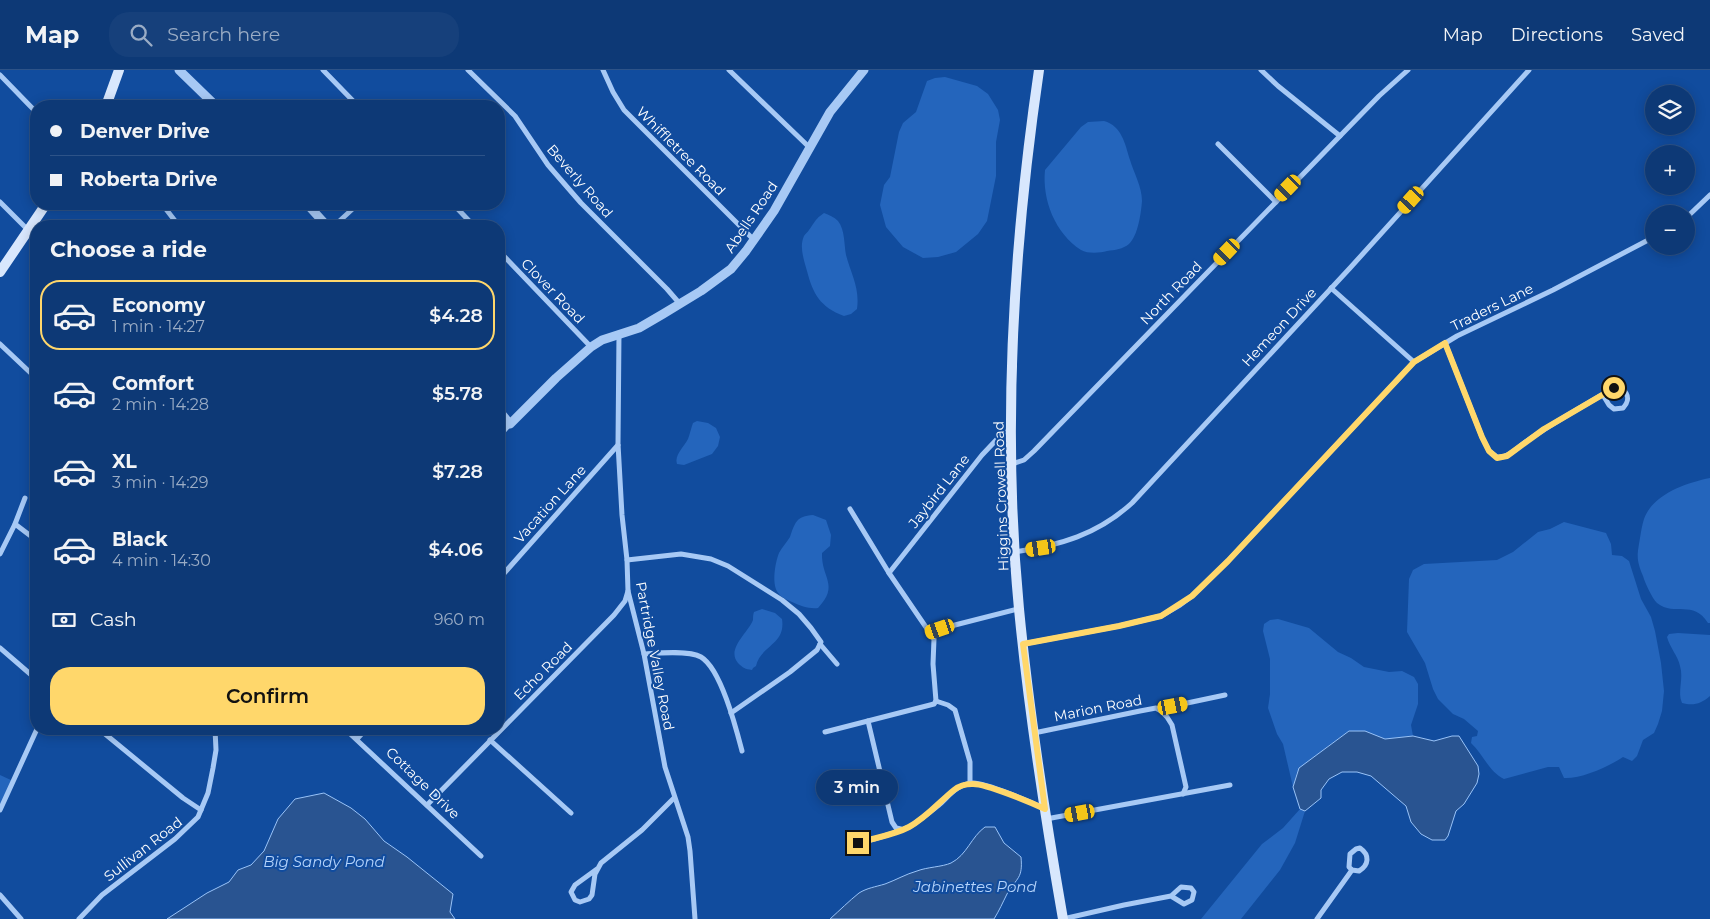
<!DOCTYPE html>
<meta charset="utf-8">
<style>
:root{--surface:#0d3976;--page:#16407b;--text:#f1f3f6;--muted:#9aacc5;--line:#2d5388;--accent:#ffd76b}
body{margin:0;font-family:Montserrat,sans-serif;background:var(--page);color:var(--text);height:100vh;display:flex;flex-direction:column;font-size:19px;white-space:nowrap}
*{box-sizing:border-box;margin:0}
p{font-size:16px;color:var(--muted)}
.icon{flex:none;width:28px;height:28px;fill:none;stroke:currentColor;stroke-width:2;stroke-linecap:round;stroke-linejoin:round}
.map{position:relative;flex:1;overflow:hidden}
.side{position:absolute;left:30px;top:150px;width:475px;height:515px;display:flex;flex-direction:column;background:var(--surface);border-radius:20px;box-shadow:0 2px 12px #0003,0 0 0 1px var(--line)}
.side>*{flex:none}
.top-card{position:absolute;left:30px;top:30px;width:475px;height:110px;border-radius:20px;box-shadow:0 2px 12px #0003,0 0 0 1px var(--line);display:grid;align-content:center;height:110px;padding:0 20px;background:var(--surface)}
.controls{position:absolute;left:1645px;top:15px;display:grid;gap:10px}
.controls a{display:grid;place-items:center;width:50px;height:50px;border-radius:50%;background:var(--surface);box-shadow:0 2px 12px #0003,0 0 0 1px var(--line);font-size:25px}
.end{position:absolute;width:22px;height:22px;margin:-11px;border:6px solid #ffd76b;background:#111;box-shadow:0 0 0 2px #111}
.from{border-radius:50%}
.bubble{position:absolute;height:35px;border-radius:18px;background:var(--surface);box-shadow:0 2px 12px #0003,0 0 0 1px var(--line);font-size:16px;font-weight:600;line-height:35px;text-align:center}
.car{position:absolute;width:15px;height:30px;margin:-15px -8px;border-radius:6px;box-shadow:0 0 4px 1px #0007;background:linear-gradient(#f5c518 24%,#345 0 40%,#f5c518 0 76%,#345 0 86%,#f5c518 0)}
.top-card b{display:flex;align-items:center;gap:18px;height:48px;font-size:19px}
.top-card b+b{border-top:1px solid var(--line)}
.top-card i{width:12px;height:12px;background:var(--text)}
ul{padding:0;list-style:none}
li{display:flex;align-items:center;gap:15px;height:70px;margin:0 10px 8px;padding:0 10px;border:2px solid transparent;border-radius:20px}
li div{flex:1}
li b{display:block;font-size:19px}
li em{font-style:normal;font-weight:600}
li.selected{border-color:var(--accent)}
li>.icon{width:45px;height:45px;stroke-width:1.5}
h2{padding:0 20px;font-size:22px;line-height:60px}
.pay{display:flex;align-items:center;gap:12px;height:55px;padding:0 20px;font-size:19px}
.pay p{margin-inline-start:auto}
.cta{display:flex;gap:10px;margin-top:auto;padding:10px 20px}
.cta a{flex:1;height:58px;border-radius:20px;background:var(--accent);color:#111;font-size:20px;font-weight:600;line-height:58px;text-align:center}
header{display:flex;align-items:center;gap:30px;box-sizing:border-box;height:70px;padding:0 25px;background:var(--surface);border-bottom:1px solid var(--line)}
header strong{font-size:24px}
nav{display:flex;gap:28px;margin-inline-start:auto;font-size:18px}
.search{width:350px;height:45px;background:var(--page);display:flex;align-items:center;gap:12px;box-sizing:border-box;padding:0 18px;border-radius:20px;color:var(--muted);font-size:19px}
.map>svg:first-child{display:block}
.green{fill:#2465bc}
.water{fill:#295491;stroke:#99c3f8}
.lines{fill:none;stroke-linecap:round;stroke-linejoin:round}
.minor{stroke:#a7c9f5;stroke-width:5}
.tertiary{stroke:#a7c9f5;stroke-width:9}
.secondary{stroke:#d8e7fd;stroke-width:10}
.route{stroke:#ffd76b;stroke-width:6}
.labels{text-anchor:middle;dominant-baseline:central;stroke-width:4;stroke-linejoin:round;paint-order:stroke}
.street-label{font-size:14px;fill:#fff;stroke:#114c9e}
.water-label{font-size:15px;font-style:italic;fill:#b4d3fb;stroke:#114c9e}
</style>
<header>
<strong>Map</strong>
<div class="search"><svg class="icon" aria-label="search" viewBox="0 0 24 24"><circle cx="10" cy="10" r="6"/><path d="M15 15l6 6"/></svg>Search here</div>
<nav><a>Map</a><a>Directions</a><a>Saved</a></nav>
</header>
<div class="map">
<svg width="1710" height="849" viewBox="0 0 1710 849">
<rect width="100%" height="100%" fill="#114c9e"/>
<!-- green -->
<g class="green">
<polygon points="945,7 977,16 988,24 998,40 1000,50 996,72 996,106 987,151 978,164 956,182 938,187 923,188 903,177 886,157 880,135 884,115 890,107 899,62 903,53 916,42 927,11 935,8"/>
<path d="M1104 51C1122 56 1125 74 1130 90 1134 103 1142 117 1142 131 1141 143 1138 166 1129 174 1123 179 1115 180 1107 181 1100 183 1088 184 1081 180 1055 163 1042 130 1045 100L1081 57 1088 52Z"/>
<path d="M824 143C829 145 834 147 838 151 845 160 844 174 846 185 851 204 860 218 857 239L851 244 844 246C820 237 813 224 807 201 804 190 799 177 804 166 805 164 808 162 809 160 815 152 815 149 824 143Z"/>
<path d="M697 351 708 353 716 358 720 367 718 376 712 384 684 395 677 394C674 385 684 377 688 369 690 364 691 358 693 353Z"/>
<path d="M1710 408V553H1708C1693 529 1675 547 1657 533 1652 528 1645 513 1643 506 1636 489 1637 486 1640 468 1641 462 1642 455 1644 449 1653 424 1686 413 1710 408Z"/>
<path d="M813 445 826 450 831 465 830 476 822 483C821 508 840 515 818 538 809 539 801 536 792 532 788 530 782 528 779 524 771 516 775 493 779 483 782 477 787 472 790 467 795 453 796 446 813 445Z"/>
<path d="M1564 452 1606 463 1611 474 1612 485 1622 486 1629 491 1641 529 1651 547 1655 561 1661 593 1664 621 1662 641 1658 654 1654 663 1643 670 1637 686 1632 691 1623 687C1608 697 1581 709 1564 708L1559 697H1548L1504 709C1489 702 1483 684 1471 673L1472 667 1477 666 1478 661 1464 649 1453 644 1438 629 1433 619 1425 593 1407 562 1409 509 1413 500 1424 494 1497 490 1513 482 1538 462 1550 459Z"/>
<path d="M762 539 775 543 782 549C786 575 761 575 756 596L753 598 752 600C745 599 743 598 738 593 726 579 748 563 753 550 753 547 753 545 754 542Z"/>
<polygon points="1278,549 1309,558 1338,582 1351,588 1364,597 1389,602 1402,601 1414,607 1418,614 1418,634 1411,655 1413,666 1385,669 1349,661 1328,676 1297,702 1293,717 1283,674 1277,664 1268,638 1270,624 1270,589 1263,561 1264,554 1270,550"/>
<path d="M1678 563 1710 565V626C1701 634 1693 636 1682 633 1677 622 1684 609 1680 596 1678 586 1670 578 1667 567L1669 564Z"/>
<polygon points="0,705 13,711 0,735"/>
<polygon points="1300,739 1305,741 1295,773 1280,800 1241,849 1201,849 1262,774 1283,758"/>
</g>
<!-- water -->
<g class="water">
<polygon points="1349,661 1365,661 1385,669 1413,666 1434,671 1452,666 1459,666 1478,696 1479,704 1477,713 1464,734 1456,741 1448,766 1445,770 1432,770 1421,764 1411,752 1406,736 1371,706 1357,702 1342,702 1329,709 1321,720 1321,728 1305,741 1300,739 1293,717 1299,698"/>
<polygon points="324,723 351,738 365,749 384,771 407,787 453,824 450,842 455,849 167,849 207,823 229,812 238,800 251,795 264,781 278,749 295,729"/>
<path d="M985 757H995L1004 773 1021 787C1023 809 1017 807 1007 824 1003 832 999 841 994 849H830C840 840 849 831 859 823 867 818 875 817 885 814 896 810 906 804 917 801 927 797 942 797 951 793 967 785 971 767 985 757Z"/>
</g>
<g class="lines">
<!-- minor -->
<g class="minor">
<polyline points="323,0 358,36"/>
<polyline points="468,0 515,46 548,95 581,133 667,219 680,234"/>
<polyline points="603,0 613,22 624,40 754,170"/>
<polyline points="729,0 809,77"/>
<polyline points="1261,0 1278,16 1340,66"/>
<polyline points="0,5 36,42"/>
<polyline points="1218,74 1276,132"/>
<polyline points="0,132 28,160"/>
<polyline points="162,134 179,156"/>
<polyline points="453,134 474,156"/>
<polyline points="1686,148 1710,125"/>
<polyline points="334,156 358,134"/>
<polyline points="499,181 591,277"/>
<polyline points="1331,218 1414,292"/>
<polyline points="619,263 618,374 622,445 627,490 628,521 644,584 665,697 688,767 690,781 695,849"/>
<path d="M1445 273 1482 367 1489 381 1497 387C1508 388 1516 379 1524 373 1552 353 1582 337 1612 319 1625 315 1633 328 1623 338L1614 339 1609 335 1603 325"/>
<polyline points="0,274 36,308"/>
<polyline points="499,366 510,354"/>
<polyline points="1012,394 1024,390 1034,381 1340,66 1379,26 1408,0"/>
<polyline points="850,439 889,503 934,569 933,594 936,631"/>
<polyline points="15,454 36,470"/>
<path d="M1015 482C1060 475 1097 465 1132 433L1350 198 1529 0"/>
<polyline points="0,484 15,454 25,428"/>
<polyline points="627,490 681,484 711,489 728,496 782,530 799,544 811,558 821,572 820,574 837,594"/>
<polyline points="889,503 982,385 1000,366 1012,359"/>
<polyline points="499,509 618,375"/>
<polyline points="930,563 951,556 1018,539"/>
<polyline points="1023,574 1119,556 1161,546 1180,535 1192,526 1228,491 1414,292 1457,266 1553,220 1654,167"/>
<polyline points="0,578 36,609"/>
<path d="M644 584C658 583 689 580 701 587 721 599 736 658 742 681"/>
<polyline points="936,631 948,635 955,640 970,692 970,714"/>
<polyline points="1161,641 1167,647 1172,655 1186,717 1183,724"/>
<polyline points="731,643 790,602 817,580 820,574"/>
<polyline points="868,651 892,752 896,758 901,759"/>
<polyline points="99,659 183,728 201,740"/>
<polyline points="345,659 481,786"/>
<polyline points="825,662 934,634 936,631"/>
<polyline points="1034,663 1140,641 1156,638 1161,641 1173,636 1225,625"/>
<polyline points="357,669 366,659"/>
<polyline points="490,670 571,743"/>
<polyline points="427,735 614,545 625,531 628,521"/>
<polyline points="0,740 37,659"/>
<polyline points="1046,749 1230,715"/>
<path d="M853 774C866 772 899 762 911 756 920 750 930 742 939 735 949 726 957 714 973 713 986 713 1032 732 1044 739"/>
<path d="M1360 778C1370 785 1369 795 1359 801L1352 800 1349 797 1350 784 1356 779Z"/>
<polyline points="597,799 575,815 571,822 575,830 580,832 589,829 592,825 595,804 601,793 642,760 674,728"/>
<polyline points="0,825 21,849"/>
<polyline points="79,849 102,825 175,769 198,747 208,723 213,698 216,680 215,659"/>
<polyline points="1063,849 1124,835 1171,826 1181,817 1191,818 1194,822 1192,830 1184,834 1171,826"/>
<polyline points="1317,849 1352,800"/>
</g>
<!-- tertiary -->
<g class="tertiary">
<polyline points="179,0 216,36"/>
<polyline points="307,134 327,156"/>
<polyline points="499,341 510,354 556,308 591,277 602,270 639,258 663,244 701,221 731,199 746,181 774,141 830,42 864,0"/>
</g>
<!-- secondary -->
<g class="secondary">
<path d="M1039 0C1013 177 1002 360 1019 539 1029 643 1045 746 1063 849"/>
<polyline points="106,36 119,0"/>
<polyline points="0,202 46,134"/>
</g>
</g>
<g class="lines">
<!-- route -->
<path class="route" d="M858 773C874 768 894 765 909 757 927 747 939 732 954 720 959 716 966 714 972 714 985 713 1032 733 1045 739L1023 574 1119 556 1161 546 1192 526 1228 491 1414 292 1445 273 1482 367 1489 381 1497 388 1507 386 1544 359 1614 318"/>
</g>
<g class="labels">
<!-- street labels -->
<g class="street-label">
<text transform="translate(681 81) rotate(45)">Whiffletree Road</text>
<text transform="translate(580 111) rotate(49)">Beverly Road</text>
<text transform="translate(751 147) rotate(-56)">Abells Road</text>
<text transform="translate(553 221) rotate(46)">Clover Road</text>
<text transform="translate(1171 223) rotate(-46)">North Road</text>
<text transform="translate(1492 237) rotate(-26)">Traders Lane</text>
<text transform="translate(1279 257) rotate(-47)">Hemeon Drive</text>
<text transform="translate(939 421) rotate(-52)">Jaybird Lane</text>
<text transform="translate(1001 426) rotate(-92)">Higgins Crowell Road</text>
<text transform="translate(550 434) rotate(-48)">Vacation Lane</text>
<text transform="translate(655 586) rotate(79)">Partridge Valley Road</text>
<text transform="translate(543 601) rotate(-45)">Echo Road</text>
<text transform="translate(1098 638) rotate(-11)">Marion Road</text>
<text transform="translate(423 713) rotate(44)">Cottage Drive</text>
<text transform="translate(143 779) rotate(-38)">Sullivan Road</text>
</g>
<!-- water labels -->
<g class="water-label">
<text x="324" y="791">Big Sandy Pond</text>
<text x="975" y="816">Jabinettes Pond</text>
</g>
</g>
</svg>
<div class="controls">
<a><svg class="icon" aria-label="layers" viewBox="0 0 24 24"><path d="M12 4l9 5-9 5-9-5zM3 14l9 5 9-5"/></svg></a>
<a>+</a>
<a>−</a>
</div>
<i class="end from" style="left:1614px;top:318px"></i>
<i class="end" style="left:858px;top:773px"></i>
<div class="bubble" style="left:816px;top:700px;width:82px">3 min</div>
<i class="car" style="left:1288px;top:118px;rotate:224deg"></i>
<i class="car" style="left:1411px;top:130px;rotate:222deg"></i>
<i class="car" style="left:1227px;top:182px;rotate:224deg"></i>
<i class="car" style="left:1041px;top:478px;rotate:261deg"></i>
<i class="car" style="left:940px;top:559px;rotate:251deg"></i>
<i class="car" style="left:1173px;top:636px;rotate:79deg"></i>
<i class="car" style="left:1080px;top:743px;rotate:260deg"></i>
<div class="top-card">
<b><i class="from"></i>Denver Drive</b>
<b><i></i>Roberta Drive</b>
</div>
<section class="side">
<h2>Choose a ride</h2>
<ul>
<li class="selected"><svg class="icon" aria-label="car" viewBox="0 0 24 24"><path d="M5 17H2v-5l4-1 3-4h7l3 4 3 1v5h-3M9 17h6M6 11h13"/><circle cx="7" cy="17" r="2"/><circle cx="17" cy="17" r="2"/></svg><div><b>Economy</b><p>1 min · 14:27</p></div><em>$4.28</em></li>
<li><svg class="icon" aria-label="car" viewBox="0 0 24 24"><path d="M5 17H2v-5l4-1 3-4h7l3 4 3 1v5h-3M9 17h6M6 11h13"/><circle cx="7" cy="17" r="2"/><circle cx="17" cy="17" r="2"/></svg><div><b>Comfort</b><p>2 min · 14:28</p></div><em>$5.78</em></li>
<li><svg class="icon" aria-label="car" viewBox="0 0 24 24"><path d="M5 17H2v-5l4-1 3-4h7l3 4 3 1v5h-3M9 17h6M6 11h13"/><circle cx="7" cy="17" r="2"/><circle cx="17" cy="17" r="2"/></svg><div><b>XL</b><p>3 min · 14:29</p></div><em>$7.28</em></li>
<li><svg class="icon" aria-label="car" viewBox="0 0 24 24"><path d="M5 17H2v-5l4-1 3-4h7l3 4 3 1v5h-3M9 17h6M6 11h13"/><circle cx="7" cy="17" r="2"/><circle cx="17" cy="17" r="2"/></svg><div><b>Black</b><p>4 min · 14:30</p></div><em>$4.06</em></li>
</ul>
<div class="pay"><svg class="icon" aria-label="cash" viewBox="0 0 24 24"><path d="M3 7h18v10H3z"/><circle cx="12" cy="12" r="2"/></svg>Cash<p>960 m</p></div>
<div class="cta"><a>Confirm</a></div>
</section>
</div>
